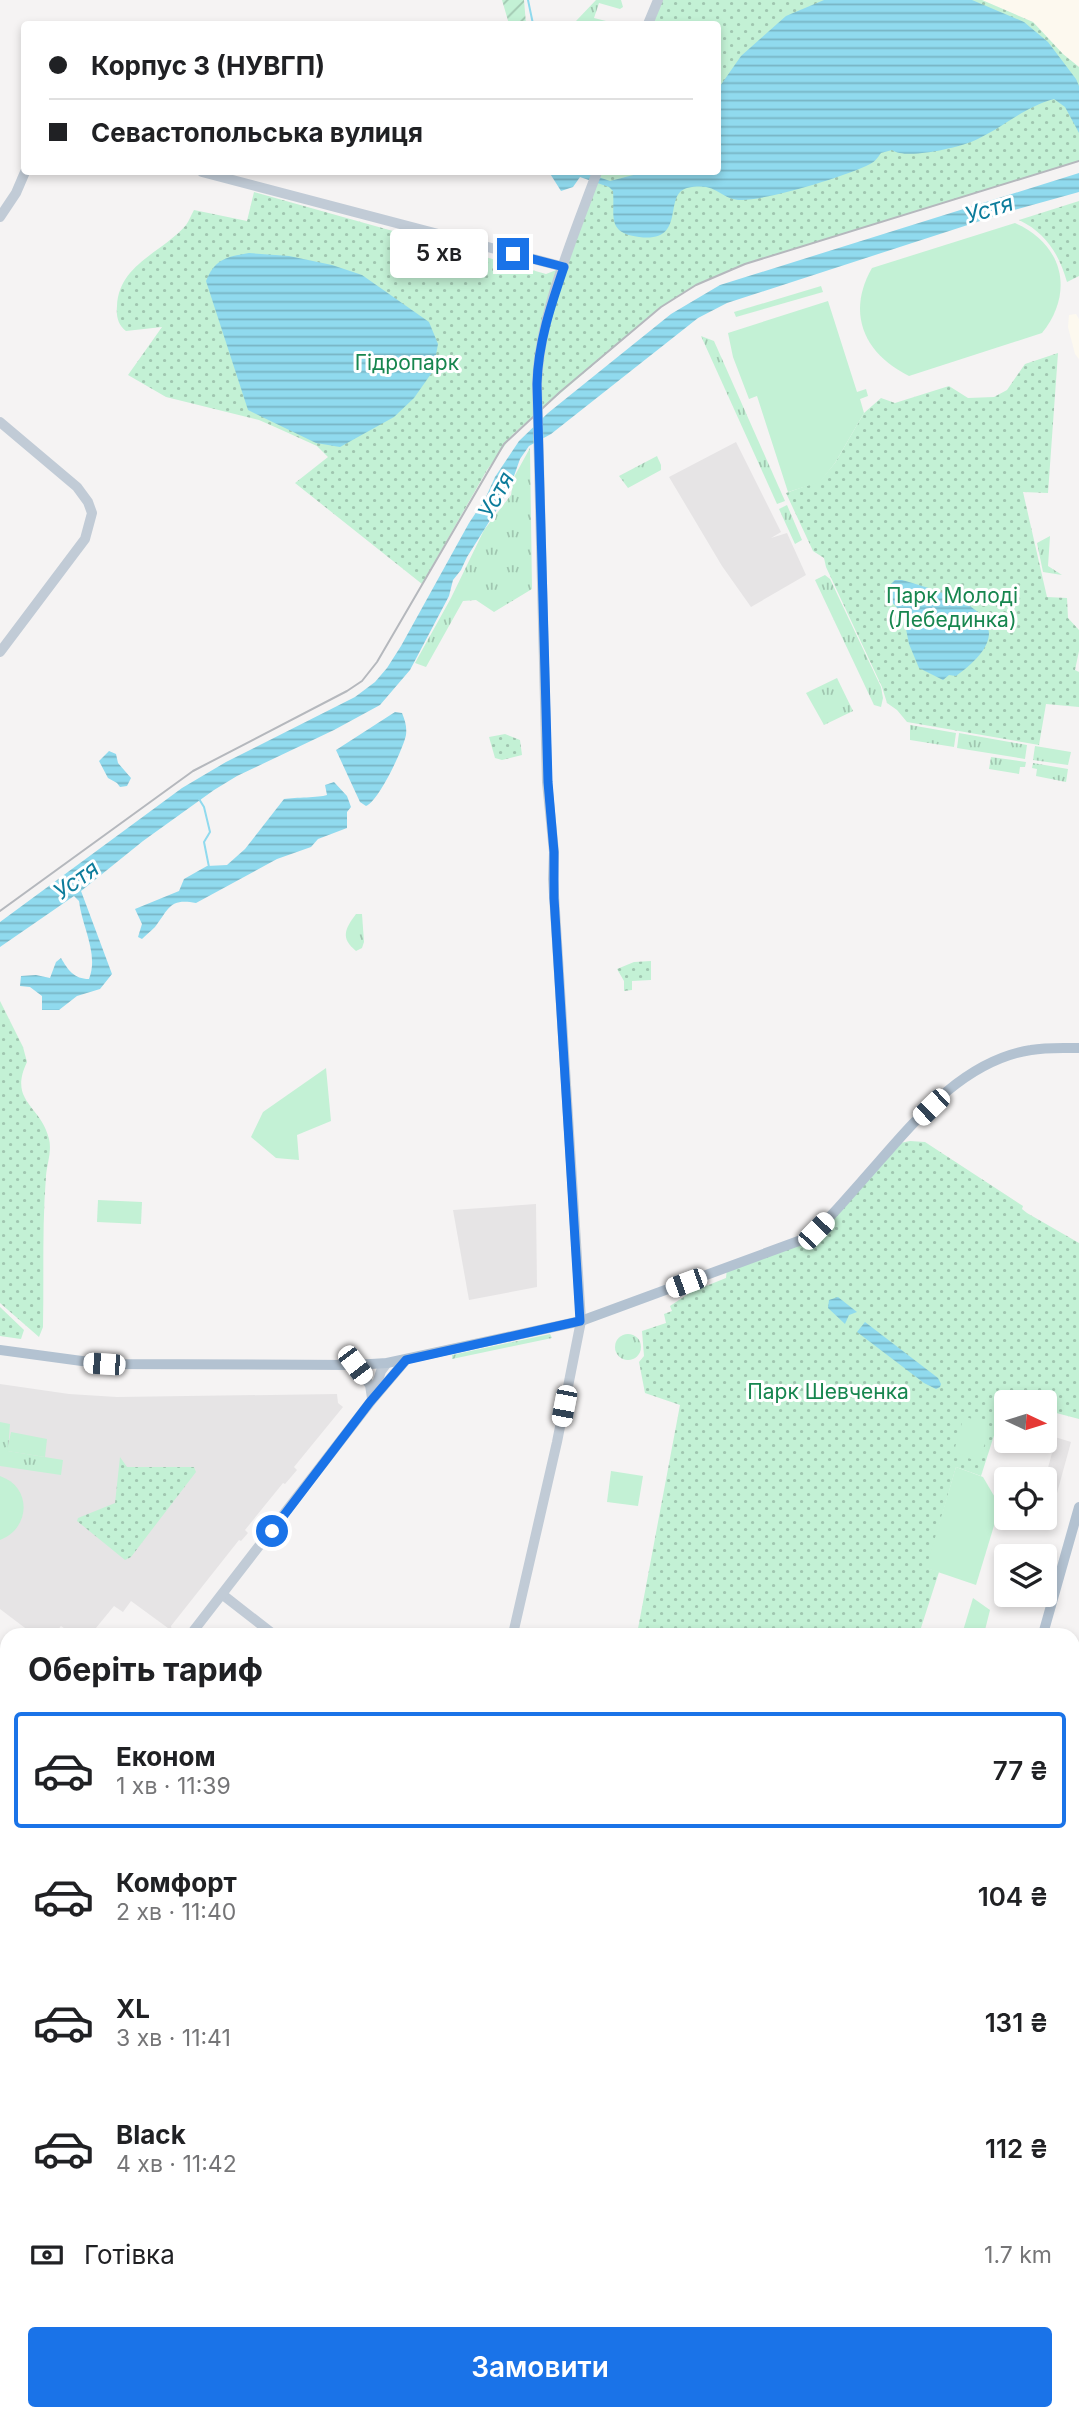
<!DOCTYPE html>
<html lang="uk">
<meta charset="utf-8">
<style>
:root{--surface:#fff;--page:#f2f2f2;--text:#202124;--muted:#757577;--line:#e0e0e0;--accent:#1a73e8}
body{margin:0;font-family:Inter,sans-serif;background:var(--page);color:var(--text);height:100vh;display:flex;flex-direction:column;font-size:26px;white-space:nowrap}
*{box-sizing:border-box;margin:0}
p{font-size:23px;color:var(--muted)}
.icon{flex:none;width:38px;height:38px;fill:none;stroke:currentColor;stroke-width:2;stroke-linecap:round;stroke-linejoin:round}
.map{position:relative;flex:1;overflow:hidden}
.side{position:absolute;left:0px;top:1628px;width:1080px;height:793px;display:flex;flex-direction:column;background:var(--surface);border-radius:21px 21px 0 0;box-shadow:0 4px 10px #0003}
.side>*{flex:none}
.hud{position:absolute;left:21px;top:21px;width:700px;height:154px;border-radius:7px;box-shadow:0 4px 10px #0003;display:grid;align-content:center;height:154px;padding:0 28px;background:var(--surface)}
.needle{width:46px;rotate:94deg}
.buttons{position:absolute;left:994px;top:1390px;display:grid;gap:14px}
.buttons a{display:grid;place-items:center;width:63px;height:63px;border-radius:7px;background:var(--surface);box-shadow:0 4px 10px #0003;font-size:35px}
.end{position:absolute;width:32px;height:32px;margin:-16px;border:9px solid #1a73e8;background:#fff;box-shadow:0 0 0 4px #fff}
.from{border-radius:50%}
.bubble{position:absolute;height:49px;border-radius:7px;background:var(--surface);box-shadow:0 4px 10px #0003;font-size:23px;font-weight:600;line-height:49px;text-align:center}
.car{position:absolute;width:21px;height:42px;margin:-21px -10px;border-radius:9px;box-shadow:0 0 5px 2px #0007;background:linear-gradient(#fff 24%,#345 0 40%,#fff 0 76%,#345 0 86%,#fff 0)}
.hud b{display:flex;align-items:center;gap:24px;height:66px;font-size:26px}
.hud b+b{border-top:2px solid var(--line)}
.hud i{width:18px;height:18px;background:var(--text)}
ul{padding:0;list-style:none}
li{display:flex;align-items:center;gap:21px;height:116px;margin:0 14px 10px;padding:0 14px;border:4px solid transparent;border-radius:7px}
li div{flex:1}
li b{display:block;font-size:26px}
li em{font-style:normal;font-weight:600}
li.current{border-color:var(--accent)}
li>.icon{width:63px;height:63px;stroke-width:1.5}
h2{padding:0 28px;font-size:32px;line-height:84px}
.pay{display:flex;align-items:center;gap:18px;height:77px;padding:0 28px;font-size:26px}
.pay p{margin-inline-start:auto}
.cta{display:flex;gap:14px;margin-top:auto;padding:14px 28px}
.cta a{flex:1;height:80px;border-radius:7px;background:var(--accent);color:#fff;font-size:28px;font-weight:600;line-height:80px;text-align:center}
.map>svg:first-child{display:block}
.commercial{fill:#fdf9ef}
.education{fill:#e6e4e5}
.grass{fill:url(#grass-tufts)}
.cemetery{fill:url(#cemetery-stones)}
.park{fill:url(#park-dots)}
.garden{fill:url(#garden-furrows)}
.pitch{fill:#c3f1d5}
.water{fill:url(#water-rules)}
.lines{fill:none;stroke-linecap:round;stroke-linejoin:round}
.stream{stroke:#90daee;stroke-width:2}
.secondary{stroke:#c1cbd6;stroke-width:10}
.primary{stroke:#b3c2d1;stroke-width:10}
.rail{stroke:#b5b8bd;stroke-width:2}
.secondary-bridge{stroke:#c1cbd6;stroke-width:10}
.route{stroke:#1a73e8;stroke-width:9}
.labels{text-anchor:middle;dominant-baseline:central;stroke-width:6;stroke-linejoin:round;paint-order:stroke}
.park-label{font-size:21px;fill:#17864f;stroke:#fff}
.water-label{font-size:23px;font-style:italic;fill:#0c7c9b;stroke:#fff}
</style>
<div class="map">
<svg width="1079" height="2420" viewBox="0 0 1079 2420">
<defs>
<pattern id="grass-tufts" width="24" height="20" patternUnits="userSpaceOnUse" patternTransform="scale(1.75)"><rect width="24" height="20" fill="#c3f1d5"/><path d="M3 7l-1-3M5 7V3M7 7l1-3M15 17l-1-3M17 17v-4M19 17l1-3" fill="none" stroke="#a0c6b0"/></pattern>
<pattern id="cemetery-stones" width="16" height="16" patternUnits="userSpaceOnUse" patternTransform="scale(1.75)"><rect width="16" height="16" fill="#c3f1d5"/><path d="M2 7V4a2 2 0 0 1 4 0v3zM10 15v-3a2 2 0 0 1 4 0v3z" fill="#a0c6b0"/></pattern>
<pattern id="park-dots" width="8" height="8" patternUnits="userSpaceOnUse" patternTransform="scale(1.75)"><rect width="8" height="8" fill="#c3f1d5"/><path d="M2 2h.1M6 6h.1" fill="none" stroke="#a0c6b0" stroke-width="1.8" stroke-linecap="round"/></pattern>
<pattern id="garden-furrows" width="10" height="10" patternUnits="userSpaceOnUse" patternTransform="scale(1.75)"><rect width="10" height="10" fill="#c3f1d5"/><path d="M-1 1l2-2M0 10L10 0M9 11l2-2" fill="none" stroke="#a0c6b0"/></pattern>
<pattern id="water-rules" width="6" height="5" patternUnits="userSpaceOnUse" patternTransform="scale(1.75)"><rect width="6" height="5" fill="#90daee"/><path d="M0 2.5h6" fill="none" stroke="#78b4c4"/></pattern>
</defs>
<rect width="100%" height="100%" fill="#f5f3f3"/>
<!-- commercial -->
<g class="commercial">
<polygon points="982,0 1079,0 1079,67 1063,54 1033,22"/>
<polygon points="1076,314 1079,319 1079,359 1075,354 1068,327 1069,315"/>
</g>
<!-- education -->
<g class="education">
<polygon points="736,442 781,532 771,538 787,533 806,575 751,607 722,566 669,477"/>
<polygon points="536,1204 537,1287 469,1300 453,1210"/>
<polygon points="0,1384 69,1394 117,1397 337,1394 338,1403 343,1407 294,1467 297,1470 285,1484 283,1483 245,1530 248,1533 241,1541 239,1540 171,1626 172,1631 131,1601 123,1612 114,1606 91,1634 72,1634 61,1626 54,1634 33,1634 0,1609"/>
<polygon points="1045,1434 1071,1442 1054,1504 1045,1501 1045,1479 1052,1453 1036,1448 1038,1440 1045,1440"/>
<polygon points="1073,2273 1079,2276 1079,2361 1073,2362"/>
<polygon points="28,2413 137,2413 136,2420 27,2420"/>
</g>
<!-- grass -->
<g class="grass">
<polygon points="596,0 621,0 623,7 620,9 599,3 594,18 610,22 608,24 587,24 576,21"/>
<polygon points="701,336 714,341 785,501 777,504"/>
<polygon points="530,448 532,589 494,612 476,600 463,601 426,667 415,663 451,598 484,530 511,495 514,477"/>
<polygon points="657,456 661,465 661,470 628,488 619,476"/>
<polygon points="787,505 802,540 795,544 779,509"/>
<polygon points="1050,536 1048,566 1062,575 1043,572 1037,543"/>
<polygon points="825,575 830,579 881,687 883,698 881,707 874,705 815,580"/>
<polygon points="837,678 853,711 824,725 806,693"/>
<polygon points="910,725 956,733 954,747 910,740"/>
<polygon points="959,733 1027,745 1025,759 957,748"/>
<polygon points="1035,746 1071,752 1068,765 1033,760"/>
<polygon points="991,757 1026,762 1025,767 1020,767 1019,774 989,769"/>
<polygon points="1033,763 1068,769 1066,782 1036,776 1037,769 1032,768"/>
<path d="M356 914H362L364 942 362 948 356 951C340 938 345 929 356 914Z"/>
<polygon points="550,1334 552,1338 452,1359 452,1355"/>
<circle cx="628" cy="1347" r="13"/>
<polygon points="0,1422 10,1424 8,1451 63,1460 61,1475 0,1466"/>
</g>
<!-- cemetery -->
<polygon class="cemetery" points="1079,1868 1079,2024 1073,2023 1073,1869"/>
<!-- park -->
<g class="park">
<path d="M658 0H982L1033 22 1063 54 1079 67V161L745 264 696 285 661 307 513 434 487 470 422 584 295 483 328 457 317 446 275 427 259 420 166 397 128 375 162 327 126 331C118 325 116 316 117 306 119 264 162 253 186 225 189 221 191 215 194 210L247 221 254 192 546 274 564 267 597 172H718V24H648Z"/>
<path d="M1079 201V276L1067 282C1059 254 1046 233 1019 220Z"/>
<polygon points="1058,353 1048,493 1023,492 1047,597 1067,598 1068,618 1079,630 1079,651 1075,670 1079,672 1079,707 1046,704 1039,745 907,722 897,710 887,703 882,687 826,567 824,558 813,551 786,493 820,481 835,463 864,413 881,398 895,403 949,386 968,398 994,397 1007,390 1025,364"/>
<polygon points="505,734 520,740 522,755 502,760 495,758 489,737"/>
<polygon points="651,961 651,980 632,981 632,990 624,991 624,981 617,969 634,962"/>
<path d="M0 1001 23 1047 27 1062C8 1102 41 1105 49 1139 52 1151 47 1164 46 1176 42 1226 44 1277 43 1327L39 1337 0 1303Z"/>
<polygon points="910,1141 925,1142 1023,1206 1022,1209 1027,1213 1079,1243 1079,1419 1045,1410 1045,1402 1006,1402 1006,1418 999,1420 981,1476 956,1467 927,1568 939,1572 919,1634 637,1634 680,1405 645,1393 639,1362 644,1356 642,1331 666,1323 664,1314 672,1311 670,1306 691,1292 726,1278 727,1268 801,1242 895,1144"/>
<polygon points="0,1307 24,1330 21,1339 0,1336"/>
<polygon points="120,1457 127,1467 194,1467 196,1472 131,1557 125,1560 77,1521 78,1518 115,1503"/>
<polygon points="7,2248 7,2374 0,2369 0,2258"/>
</g>
<!-- garden -->
<polygon class="garden" points="502,0 524,0 526,24 509,24"/>
<!-- pitch -->
<g class="pitch">
<path d="M1015 223C1063 244 1075 292 1042 333L909 376C864 354 846 313 872 268Z"/>
<polygon points="821,286 823,292 736,317 734,312"/>
<polygon points="828,301 857,392 866,389 868,396 860,399 864,413 835,463 820,482 788,492 757,396 749,399 733,357 728,333"/>
<polygon points="326,1068 331,1121 297,1135 299,1160 276,1158 251,1137 263,1112"/>
<polygon points="98,1200 142,1202 141,1224 97,1222"/>
<polygon points="964,1416 990,1426 979,1463 954,1451"/>
<polygon points="11,1432 47,1439 45,1457 7,1451"/>
<polygon points="956,1467 983,1477 1000,1506 976,1585 926,1568"/>
<polygon points="611,1471 643,1476 638,1506 607,1502"/>
<path d="M0 1476C32 1487 31 1528 0 1540Z"/>
<polygon points="973,1598 990,1610 984,1634 962,1634"/>
<polygon points="51,2413 127,2413 125,2420 79,2420"/>
</g>
<!-- water -->
<g class="water">
<path d="M824 0H972L1024 22 1048 42 1076 79 1079 86V133L1065 107 1054 99C1023 107 1001 130 971 142 955 148 906 160 892 150L881 153C878 157 875 162 870 164 847 176 768 200 742 200 719 200 718 181 687 188 662 195 688 243 639 237 606 233 615 216 613 191L609 187 580 177 573 187 561 191 549 172H584L610 181 645 172H718V89L741 56 786 16Z"/>
<path d="M1079 173V192L1014 210 727 303 698 318 551 434 529 446 520 459 509 490 467 557 461 570 453 580 449 596 410 670 380 705 334 730 237 776 214 790 143 841 81 891 112 974 100 989 77 996 59 1010H42V996L30 987 20 986 21 976 36 975 50 978 56 962 61 958C68 970 74 979 89 979 99 954 82 927 79 901L74 896 0 947V922L182 788 226 762 355 697 375 682 387 668 401 646 469 523 485 499 495 477 519 441 548 413 671 314 720 285Z"/>
<path d="M249 253 289 256 332 265 362 275 429 322 438 344 433 371 414 398 394 417 340 447 316 443 248 410 206 281C215 259 226 257 249 253Z"/>
<path d="M895 580H902C954 595 1035 619 956 676L949 675 943 680 919 668 909 644 903 614 889 599 888 587Z"/>
<path d="M395 712 402 713C405 721 407 726 406 735 403 749 379 801 366 806L360 802 336 750Z"/>
<polygon points="109,751 116,754 118,763 131,778 127,786 120,787 117,783 108,778 99,761"/>
<path d="M334 782 347 796 351 807 347 812V828L318 839 311 847 277 859 196 903C169 898 169 909 155 927 151 931 146 935 142 939L138 937 142 924 135 909 179 891 184 879 207 866 227 865 245 849 284 799C296 797 318 798 327 795L325 785Z"/>
<polygon points="838,1297 857,1312 849,1315 845,1324 828,1308 829,1300"/>
<polygon points="865,1322 938,1378 941,1384 940,1387 936,1389 924,1383 857,1332"/>
</g>
<g class="lines">
<!-- stream -->
<g class="stream">
<polyline points="528,0 533,24"/>
<polyline points="199,799 204,807 210,832 204,842 209,867"/>
</g>
<!-- secondary -->
<g class="secondary">
<polyline points="648,24 658,0"/>
<polyline points="202,172 564,267"/>
<polyline points="0,217 16,193 25,172"/>
<path d="M537 384C539 316 574 235 597 172"/>
<polyline points="0,422 77,487 88,502 92,513 85,539 0,652"/>
<polyline points="355,1365 370,1385 372,1398"/>
<polyline points="374,1393 381,1371 387,1363"/>
<polyline points="223,1595 273,1634"/>
<polyline points="191,1634 372,1400 406,1360"/>
<polyline points="513,1634 557,1442 581,1321 553,879 554,852 547,782 539,464"/>
<polyline points="1073,1854 1079,1854"/>
<polyline points="0,1875 7,1866"/>
<polyline points="336,2420 338,2413"/>
</g>
<!-- primary -->
<g class="primary">
<path d="M0 1350 104 1364 355 1365 387 1363 581 1321 804 1239C826 1224 843 1202 861 1182 907 1131 958 1061 1031 1050 1047 1047 1063 1048 1079 1048"/>
<polyline points="1043,1634 1079,1507"/>
<polyline points="847,2420 849,2413"/>
<polyline points="1026,2420 1069,2413"/>
</g>
<!-- rail -->
<polyline class="rail" points="0,911 193,771 347,691 362,681 377,662 504,444 560,392 661,307 696,285 745,264 1079,161"/>
<!-- secondary-bridge -->
<polyline class="secondary-bridge" points="537,384 539,464"/>
</g>
<g class="lines">
<!-- route -->
<path class="route" d="M272 1531 370 1402 406 1360 580 1321 554 898V852L548 782 537 384C538 343 551 305 564 267L513 254"/>
</g>
<g class="labels">
<!-- park labels -->
<g class="park-label">
<text x="407" y="362">Гідропарк</text>
<text x="952" y="595">Парк Молоді<tspan x="952" dy="24">(Лебединка)</tspan></text>
<text x="828" y="1391">Парк Шевченка</text>
</g>
<!-- water labels -->
<g class="water-label">
<text transform="translate(989 209) rotate(-17)">Устя</text>
<text transform="translate(496 495) rotate(-61)">Устя</text>
<text transform="translate(76 880) rotate(-36)">Устя</text>
</g>
</g>
</svg>
<div class="buttons">
<a><svg class="needle" viewBox="-14 -14 28 28"><path d="M0-13l5 13h-10z" fill="#e53935"/><path d="M0 13l5-13h-10z" fill="#757577"/></svg></a>
<a><svg class="icon" aria-label="locate" viewBox="0 0 24 24"><circle cx="12" cy="12" r="6"/><path d="M12 2v4M12 18v4M2 12h4M18 12h4"/></svg></a>
<a><svg class="icon" aria-label="layers" viewBox="0 0 24 24"><path d="M12 4l9 5-9 5-9-5zM3 14l9 5 9-5"/></svg></a>
</div>
<i class="end from" style="left:272px;top:1531px"></i>
<i class="end" style="left:513px;top:254px"></i>
<div class="bubble" style="left:390px;top:229px;width:98px">5 хв</div>
<i class="car" style="left:931px;top:1107px;rotate:226deg"></i>
<i class="car" style="left:816px;top:1231px;rotate:44deg"></i>
<i class="car" style="left:686px;top:1283px;rotate:250deg"></i>
<i class="car" style="left:104px;top:1364px;rotate:274deg"></i>
<i class="car" style="left:355px;top:1365px;rotate:143deg"></i>
<i class="car" style="left:564px;top:1406px;rotate:191deg"></i>
<div class="hud">
<b><i class="from"></i>Корпус 3 (НУВГП)</b>
<b><i></i>Севастопольська вулиця</b>
</div>
<section class="side">
<h2>Оберіть тариф</h2>
<ul>
<li class="current"><svg class="icon" aria-label="car" viewBox="0 0 24 24"><path d="M5 17H2v-5l4-1 3-4h7l3 4 3 1v5h-3M9 17h6M6 11h13"/><circle cx="7" cy="17" r="2"/><circle cx="17" cy="17" r="2"/></svg><div><b>Економ</b><p>1 хв · 11:39</p></div><em>77 ₴</em></li>
<li><svg class="icon" aria-label="car" viewBox="0 0 24 24"><path d="M5 17H2v-5l4-1 3-4h7l3 4 3 1v5h-3M9 17h6M6 11h13"/><circle cx="7" cy="17" r="2"/><circle cx="17" cy="17" r="2"/></svg><div><b>Комфорт</b><p>2 хв · 11:40</p></div><em>104 ₴</em></li>
<li><svg class="icon" aria-label="car" viewBox="0 0 24 24"><path d="M5 17H2v-5l4-1 3-4h7l3 4 3 1v5h-3M9 17h6M6 11h13"/><circle cx="7" cy="17" r="2"/><circle cx="17" cy="17" r="2"/></svg><div><b>XL</b><p>3 хв · 11:41</p></div><em>131 ₴</em></li>
<li><svg class="icon" aria-label="car" viewBox="0 0 24 24"><path d="M5 17H2v-5l4-1 3-4h7l3 4 3 1v5h-3M9 17h6M6 11h13"/><circle cx="7" cy="17" r="2"/><circle cx="17" cy="17" r="2"/></svg><div><b>Black</b><p>4 хв · 11:42</p></div><em>112 ₴</em></li>
</ul>
<div class="pay"><svg class="icon" aria-label="cash" viewBox="0 0 24 24"><path d="M3 7h18v10H3z"/><circle cx="12" cy="12" r="2"/></svg>Готівка<p>1.7 km</p></div>
<div class="cta"><a>Замовити</a></div>
</section>
</div>
